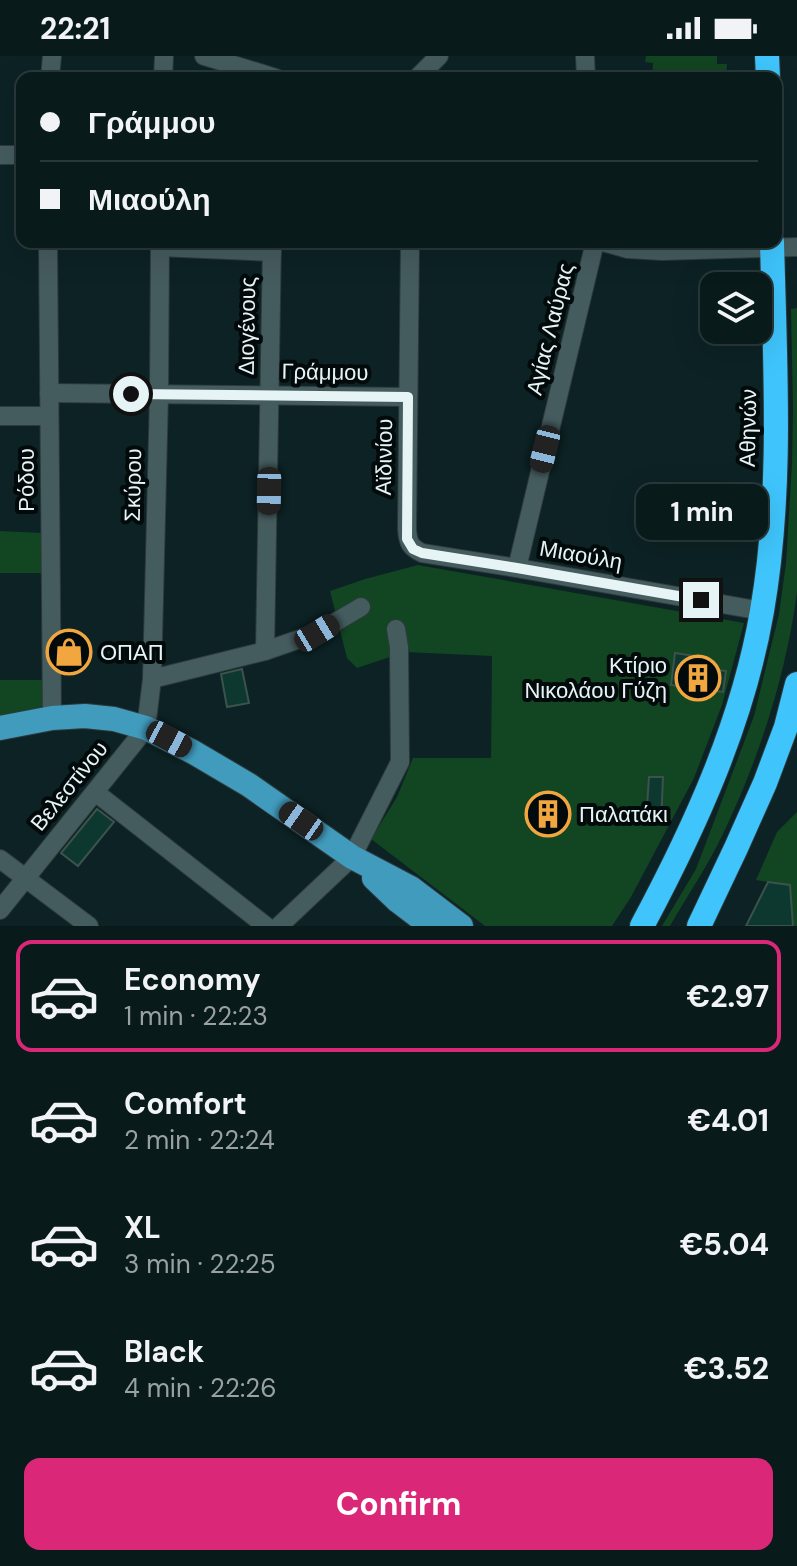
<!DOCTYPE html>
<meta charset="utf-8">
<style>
:root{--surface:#091a1b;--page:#122324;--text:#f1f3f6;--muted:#99a1a3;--line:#29383a;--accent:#db2777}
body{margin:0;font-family:"DM Sans",sans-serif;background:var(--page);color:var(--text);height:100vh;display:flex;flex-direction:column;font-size:30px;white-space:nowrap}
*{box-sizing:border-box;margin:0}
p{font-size:26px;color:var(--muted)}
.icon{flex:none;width:44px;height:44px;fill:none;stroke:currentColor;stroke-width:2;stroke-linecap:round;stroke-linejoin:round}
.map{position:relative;height:870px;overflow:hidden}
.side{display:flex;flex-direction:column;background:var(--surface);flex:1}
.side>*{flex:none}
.guide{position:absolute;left:16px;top:16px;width:766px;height:176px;border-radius:16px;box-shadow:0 8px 32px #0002,0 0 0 2px var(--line);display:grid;align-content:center;height:176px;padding:0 24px;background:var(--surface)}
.controls{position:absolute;left:700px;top:216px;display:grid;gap:16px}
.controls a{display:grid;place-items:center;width:72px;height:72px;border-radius:16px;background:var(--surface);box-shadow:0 8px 32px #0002,0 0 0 2px var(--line);font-size:40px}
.end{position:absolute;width:36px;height:36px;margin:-18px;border:10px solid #e7f4f6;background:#111;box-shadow:0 0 0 4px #111}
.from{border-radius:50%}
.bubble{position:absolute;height:56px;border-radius:16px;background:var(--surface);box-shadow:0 8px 32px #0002,0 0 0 2px var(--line);font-size:26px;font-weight:700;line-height:56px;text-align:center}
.car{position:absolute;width:24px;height:48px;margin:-24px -12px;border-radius:10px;box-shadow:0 0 6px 2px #0007;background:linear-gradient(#222 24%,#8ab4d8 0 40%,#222 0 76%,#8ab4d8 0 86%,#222 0)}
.guide b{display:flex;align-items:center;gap:28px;height:76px;font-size:30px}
.guide b+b{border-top:2px solid var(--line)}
.guide i{width:20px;height:20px;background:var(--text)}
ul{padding:14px 0 0;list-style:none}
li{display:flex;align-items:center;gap:24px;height:112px;margin:0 16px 12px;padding:0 8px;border:4px solid transparent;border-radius:16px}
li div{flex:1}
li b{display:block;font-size:30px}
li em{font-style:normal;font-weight:700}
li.current{border-color:var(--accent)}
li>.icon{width:72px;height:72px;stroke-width:1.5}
.cta{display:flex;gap:16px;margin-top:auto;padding:16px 24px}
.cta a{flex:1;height:92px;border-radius:16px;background:var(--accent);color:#fff;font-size:32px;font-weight:700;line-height:92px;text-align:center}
.status{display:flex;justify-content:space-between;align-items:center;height:56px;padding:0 40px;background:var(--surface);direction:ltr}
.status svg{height:22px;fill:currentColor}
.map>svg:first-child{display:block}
.green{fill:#124522}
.building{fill:#0c382f;stroke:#3c524c;stroke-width:2}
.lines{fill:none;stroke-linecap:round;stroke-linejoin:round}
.minor-casing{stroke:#2e3a3c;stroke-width:20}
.major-casing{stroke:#2e3a3c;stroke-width:26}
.highway-casing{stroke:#2e3a3c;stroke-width:26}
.minor{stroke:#455c5f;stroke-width:18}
.major{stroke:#419bbd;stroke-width:24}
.highway{stroke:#3fc5fc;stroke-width:24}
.route{stroke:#e7f4f6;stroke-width:10}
.labels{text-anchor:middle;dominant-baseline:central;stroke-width:8;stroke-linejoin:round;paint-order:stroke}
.street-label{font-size:22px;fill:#e7f4f6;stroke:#030a0b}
.poi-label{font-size:22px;fill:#e7f4f6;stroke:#030a0b;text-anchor:start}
</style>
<div class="status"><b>22:21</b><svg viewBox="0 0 49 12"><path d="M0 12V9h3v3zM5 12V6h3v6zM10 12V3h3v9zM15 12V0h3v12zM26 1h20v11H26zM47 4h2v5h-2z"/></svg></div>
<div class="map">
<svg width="797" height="870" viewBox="0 0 797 870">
<rect width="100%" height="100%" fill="#0c2224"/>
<!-- green -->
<g class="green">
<polygon points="646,0 717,0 717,8 727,8 726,22 652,22 653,7 645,6"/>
<path d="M797 252V536C786 620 759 703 722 780 707 811 687 840 670 870H662L696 813 754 660 779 558 786 507 792 407 793 353 791 253Z"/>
<polygon points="0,475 42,477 42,517 0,517"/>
<polygon points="418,509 744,567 722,649 694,722 631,841 612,870 485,870 371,783 397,741 413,702 491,702 492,600 405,596 357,612 347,602 330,535 365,523"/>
<polygon points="0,624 43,624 44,652 0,662"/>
<polygon points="797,756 797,870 793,870 790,829 756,824 777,776"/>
</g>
<!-- building -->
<g class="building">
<rect x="706" y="218" width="32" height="12"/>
<polygon points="675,597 695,600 694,611 726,615 723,636 671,629"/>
<polygon points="242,613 249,647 227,651 221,618"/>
<polygon points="649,721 663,721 661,767 646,766"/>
<polygon points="563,747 566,762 551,765 553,775 542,778 539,768 533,769 530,755"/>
<polygon points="97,753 114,766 78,810 61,797"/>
<polygon points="768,826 790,829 793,870 746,870"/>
</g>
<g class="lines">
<!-- minor casing -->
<g class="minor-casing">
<g id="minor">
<polyline points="204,0 276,22"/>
<polyline points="585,0 586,22"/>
<polyline points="50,22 52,0"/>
<polyline points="163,22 164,0"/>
<polyline points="417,22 439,0"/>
<polyline points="0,99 22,99"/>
<polyline points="48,186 52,662"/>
<path d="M410 186 407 473C408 487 410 491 422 497L517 512 762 555"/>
<polyline points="603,186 628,193 662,195 797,191"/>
<polyline points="159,191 272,196"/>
<polyline points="49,337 408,341"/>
<polyline points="0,360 49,360"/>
<polyline points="517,512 595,186"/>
<polyline points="265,595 272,186"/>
<polyline points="152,623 265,595 317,577 361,551"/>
<polyline points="95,736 266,870"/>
<polyline points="0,803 89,870"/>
<polyline points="0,854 146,672 152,623 159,338 160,186"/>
<polyline points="279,870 352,801 400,706 399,591 396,573"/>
</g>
</g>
<!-- major casing -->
<g class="major-casing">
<g id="major">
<polyline points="0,672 52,662 85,660 114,663 146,672 193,696 249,729 352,801 411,832 461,870"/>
<polyline points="374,822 398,845 431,870"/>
</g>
</g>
<!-- highway casing -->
<g class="highway-casing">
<g id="highway">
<polyline points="767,0 768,22"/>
<path d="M642 870C695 771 743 666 762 555 783 434 775 308 772 186"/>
<polyline points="699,870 736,792 765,727 786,671 797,628"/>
</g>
</g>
<!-- minor -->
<use href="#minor" class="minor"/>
<!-- major -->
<use href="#major" class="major"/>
<!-- highway -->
<use href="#highway" class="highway"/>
</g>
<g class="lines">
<!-- route -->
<polyline class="route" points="131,338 408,341 407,483 413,493 422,497 517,512 701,544"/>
</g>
<!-- icons -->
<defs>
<g id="shop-ring" transform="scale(2.3)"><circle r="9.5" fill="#030a0b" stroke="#f1a640" stroke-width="1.5"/><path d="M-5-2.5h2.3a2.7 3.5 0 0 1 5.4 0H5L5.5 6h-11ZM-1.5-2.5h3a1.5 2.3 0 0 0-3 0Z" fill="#f1a640"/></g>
<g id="building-ring" transform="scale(2.3)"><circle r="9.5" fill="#030a0b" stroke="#f1a640" stroke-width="1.5"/><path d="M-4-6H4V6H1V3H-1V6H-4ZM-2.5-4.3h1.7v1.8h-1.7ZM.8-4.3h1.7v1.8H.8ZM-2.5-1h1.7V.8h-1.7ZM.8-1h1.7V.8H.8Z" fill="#f1a640"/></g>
</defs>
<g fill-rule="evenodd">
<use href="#shop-ring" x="69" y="596"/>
<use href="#building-ring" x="698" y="622"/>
<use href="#building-ring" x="548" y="758"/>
</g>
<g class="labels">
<!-- street labels -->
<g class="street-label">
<text transform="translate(247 270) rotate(-89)">Διογένους</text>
<text transform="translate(550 273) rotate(-76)">Αγίας Λαύρας</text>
<text transform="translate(325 316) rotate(1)">Γράμμου</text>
<text transform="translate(748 372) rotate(-89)">Αθηνών</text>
<text transform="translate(384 401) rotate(-89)">Αϊδινίου</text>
<text transform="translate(26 424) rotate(-90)">Ρόδου</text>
<text transform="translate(133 429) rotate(-89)">Σκύρου</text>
<text transform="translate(581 499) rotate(10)">Μιαούλη</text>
<text transform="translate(69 730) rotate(-51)">Βελεστίνου</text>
</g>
<!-- poi labels -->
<g class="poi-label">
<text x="100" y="596">ΟΠΑΠ</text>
<text x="667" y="609" text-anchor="end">Κτίριο<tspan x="667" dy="25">Νικολάου Γύζη</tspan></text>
<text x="579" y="758">Παλατάκι</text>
</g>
</g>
</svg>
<div class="controls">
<a><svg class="icon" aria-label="layers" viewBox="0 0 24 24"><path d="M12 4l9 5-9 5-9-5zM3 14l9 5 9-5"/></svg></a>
</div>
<i class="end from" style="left:131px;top:338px"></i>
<i class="end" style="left:701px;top:544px"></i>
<div class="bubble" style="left:636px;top:428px;width:132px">1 min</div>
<i class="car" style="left:545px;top:393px;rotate:194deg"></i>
<i class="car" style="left:269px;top:435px;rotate:181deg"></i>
<i class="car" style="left:317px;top:577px;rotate:59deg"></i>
<i class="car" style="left:169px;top:683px;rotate:118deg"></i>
<i class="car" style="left:301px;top:765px;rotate:305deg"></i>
<div class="guide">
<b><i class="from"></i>Γράμμου</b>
<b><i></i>Μιαούλη</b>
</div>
</div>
<section class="side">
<ul>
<li class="current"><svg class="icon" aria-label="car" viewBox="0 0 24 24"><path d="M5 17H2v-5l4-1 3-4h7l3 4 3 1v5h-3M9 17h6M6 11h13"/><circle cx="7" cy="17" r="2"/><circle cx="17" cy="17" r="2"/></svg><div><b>Economy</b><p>1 min · 22:23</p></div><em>€2.97</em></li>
<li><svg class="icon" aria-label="car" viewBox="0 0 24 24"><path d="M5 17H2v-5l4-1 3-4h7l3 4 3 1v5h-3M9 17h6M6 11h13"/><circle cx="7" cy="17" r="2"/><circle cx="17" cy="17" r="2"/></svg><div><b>Comfort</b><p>2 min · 22:24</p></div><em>€4.01</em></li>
<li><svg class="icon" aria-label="car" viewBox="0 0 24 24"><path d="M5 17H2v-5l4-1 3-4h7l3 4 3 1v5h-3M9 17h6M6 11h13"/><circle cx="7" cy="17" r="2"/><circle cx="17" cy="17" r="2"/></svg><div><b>XL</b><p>3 min · 22:25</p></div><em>€5.04</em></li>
<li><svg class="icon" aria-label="car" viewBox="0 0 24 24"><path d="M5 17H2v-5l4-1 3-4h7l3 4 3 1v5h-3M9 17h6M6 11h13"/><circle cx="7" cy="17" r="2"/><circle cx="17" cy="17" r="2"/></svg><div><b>Black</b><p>4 min · 22:26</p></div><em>€3.52</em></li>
</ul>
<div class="cta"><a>Confirm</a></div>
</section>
